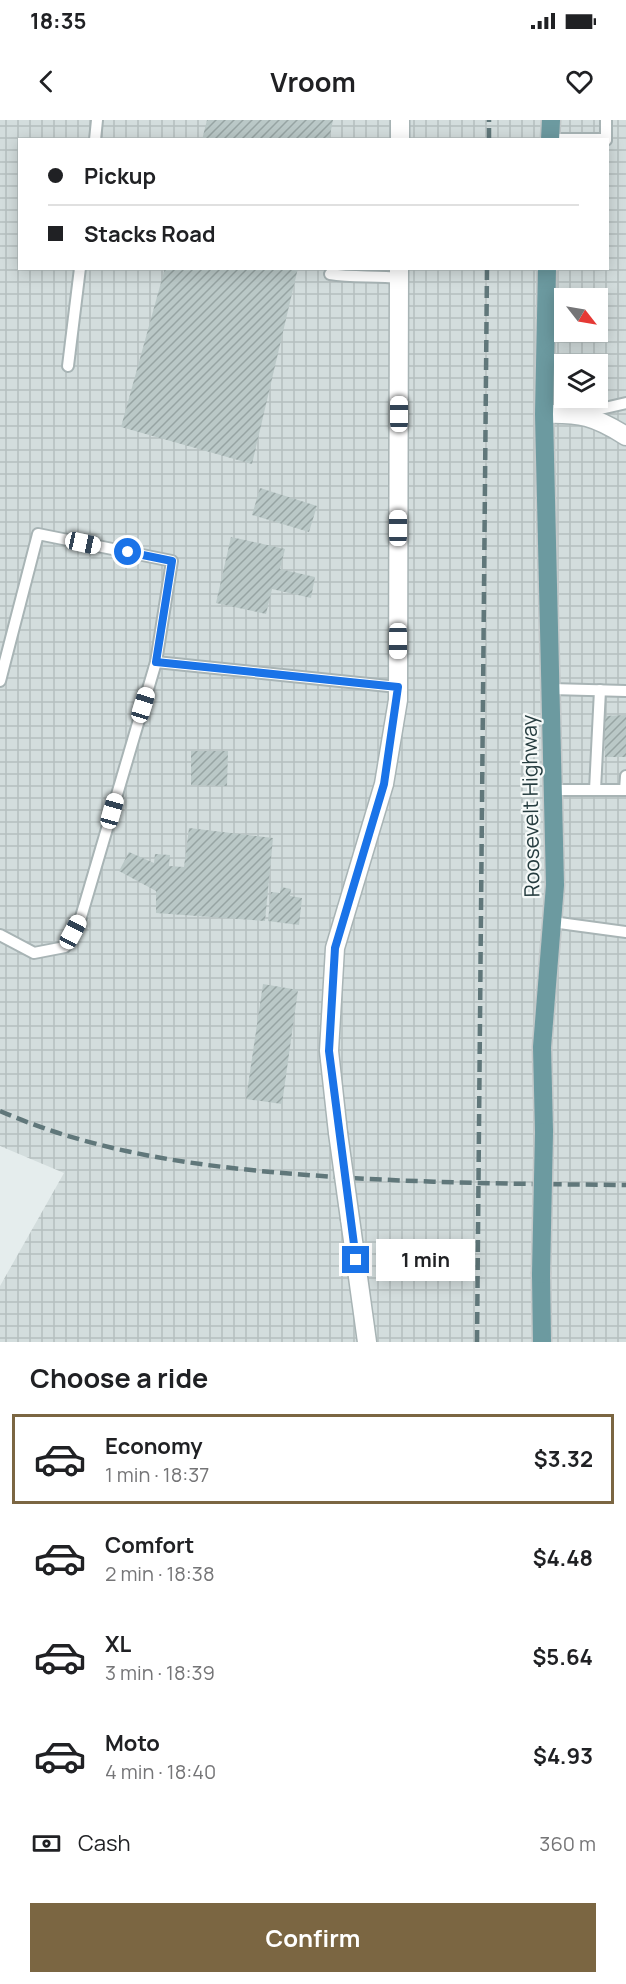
<!DOCTYPE html>
<meta charset="utf-8">
<style>
:root{--surface:#fff;--page:#f6f6f6;--text:#202124;--muted:#757577;--line:#e0e0e0;--accent:#7b6642}
body{margin:0;font-family:Manrope,sans-serif;background:var(--page);color:var(--text);height:100vh;display:flex;flex-direction:column;font-size:22px;white-space:nowrap}
*{box-sizing:border-box;margin:0}
p{font-size:20px;color:var(--muted)}
.icon{flex:none;width:33px;height:33px;fill:none;stroke:currentColor;stroke-width:2;stroke-linecap:round;stroke-linejoin:round}
.map{position:relative;height:1222px;overflow:hidden}
.details{display:flex;flex-direction:column;background:var(--surface);flex:1}
.details>*{flex:none}
.banner{position:absolute;left:18px;top:18px;width:591px;height:132px;border-radius:0px;box-shadow:0 3px 15px #0003;display:grid;align-content:center;height:132px;padding:0 30px;background:var(--surface)}
.needle{width:39px;rotate:121deg}
.controls{position:absolute;left:554px;top:168px;display:grid;gap:12px}
.controls a{display:grid;place-items:center;width:54px;height:54px;border-radius:0px;background:var(--surface);box-shadow:0 3px 15px #0003;font-size:30px}
.end{position:absolute;width:27px;height:27px;margin:-14px;border:8px solid #1a73e8;background:#fff;box-shadow:0 0 0 3px #fff}
.from{border-radius:50%}
.bubble{position:absolute;height:42px;border-radius:0px;background:var(--surface);box-shadow:0 3px 15px #0003;font-size:20px;font-weight:700;line-height:42px;text-align:center}
.car{position:absolute;width:18px;height:36px;margin:-18px -9px;border-radius:8px;box-shadow:0 0 4px 2px #0007;background:linear-gradient(#fff 24%,#345 0 40%,#fff 0 76%,#345 0 86%,#fff 0)}
.banner b{display:flex;align-items:center;gap:21px;height:57px;font-size:22px}
.banner b+b{border-top:2px solid var(--line)}
.banner i{width:15px;height:15px;background:var(--text)}
ul{padding:0;list-style:none}
li{display:flex;align-items:center;gap:18px;height:90px;margin:0 12px 9px;padding:0 18px;border:3px solid transparent;border-radius:0px}
li div{flex:1}
li b{display:block;font-size:22px}
li em{font-style:normal;font-weight:700}
li.current{border-color:var(--accent)}
li>.icon{width:54px;height:54px;stroke-width:1.5}
h2{padding:0 30px;font-size:27px;line-height:72px}
.pay{display:flex;align-items:center;gap:15px;height:66px;padding:0 30px;font-size:22px}
.pay p{margin-inline-start:auto}
.primary-button{display:flex;gap:12px;margin-top:auto;padding:12px 30px}
.primary-button a{flex:1;height:69px;border-radius:0px;background:var(--accent);color:#fff;font-size:24px;font-weight:700;line-height:69px;text-align:center}
.status{display:flex;justify-content:space-between;align-items:center;height:42px;padding:0 30px;background:var(--surface);direction:ltr}
.status svg{height:16px;fill:currentColor}
header{display:flex;justify-content:space-between;align-items:center;height:78px;padding:0 30px;background:var(--surface);font-size:27px;font-weight:700}
.map>svg:first-child{display:block}
.industrial{fill:url(#industrial-grid);fill-rule:evenodd}
.building{fill:url(#building-hatch)}
.lines{fill:none;stroke-linecap:round;stroke-linejoin:round}
.lane-casing{stroke:#a8b4b5;stroke-width:14}
.street-casing{stroke:#a8b4b5;stroke-width:21}
.primary-casing{stroke:#c2c8c9;stroke-width:21}
.lane{stroke:#fff;stroke-width:10}
.street{stroke:#fff;stroke-width:18}
.primary{stroke:#6c9aa0;stroke-width:18}
.rail{stroke:#60777a;stroke-width:4.5;stroke-dasharray:12 6;stroke-linecap:butt}
.street-bridge-casing{stroke:#a8b4b5;stroke-width:21;stroke-linecap:butt}
.primary-bridge-casing{stroke:#c2c8c9;stroke-width:21;stroke-linecap:butt}
.street-bridge{stroke:#fff;stroke-width:18}
.primary-bridge{stroke:#6c9aa0;stroke-width:18}
.route{stroke:#1a73e8;stroke-width:8}
.labels{text-anchor:middle;dominant-baseline:central;stroke-width:4.5;stroke-linejoin:round;paint-order:stroke}
.street-label{font-size:21px;fill:#253c3f;stroke:#f6faf9}
</style>
<div class="status"><b>18:35</b><svg viewBox="0 0 49 12"><path d="M0 12V9h3v3zM5 12V6h3v6zM10 12V3h3v9zM15 12V0h3v12zM26 1h20v11H26zM47 4h2v5h-2z"/></svg></div>
<header><svg class="icon" aria-label="back" viewBox="0 0 24 24"><path d="M15 5l-7 7 7 7"/></svg>Vroom<svg class="icon" aria-label="heart" viewBox="0 0 24 24"><path d="M12 20l-8-8c-3-5 5-10 8-4 3-6 11-1 8 4z"/></svg></header>
<div class="map">
<svg width="626" height="1222" viewBox="0 0 626 1222">
<defs>
<pattern id="industrial-grid" width="8" height="8" patternUnits="userSpaceOnUse" patternTransform="scale(1.5)"><rect width="8" height="8" fill="#d3dddd"/><path d="M0 4h8M4 0v8" fill="none" stroke="#b5bfbf"/></pattern>
<pattern id="building-hatch" width="6" height="6" patternUnits="userSpaceOnUse" patternTransform="scale(1.5)"><rect width="6" height="6" fill="#bac8c7"/><path d="M-1 1l2-2M0 6l6-6M5 7l2-2" fill="none" stroke="#97a4a3"/></pattern>
</defs>
<rect width="100%" height="100%" fill="#e5eded"/>
<!-- industrial -->
<path class="industrial" d="M0 0H626V1222H0V1166L64 1053 0 1026ZM20 20H608V148H20ZM564 178H597V212H564ZM564 244H597V278H564Z"/>
<!-- building -->
<g class="building">
<polygon points="207,0 333,0 329,20 202,20"/>
<polygon points="165,148 298,148 252,344 121,307"/>
<polygon points="260,368 317,386 309,412 252,395"/>
<polygon points="231,417 285,429 280,449 315,457 311,478 272,469 266,494 216,483"/>
<polygon points="626,595 626,637 605,637 603,596"/>
<polygon points="191,631 228,631 227,666 191,665"/>
<polygon points="189,708 273,718 265,801 156,793 156,771 119,751 129,732 154,743 155,734 170,735 169,746 184,747"/>
<polygon points="281,767 291,769 290,776 302,778 299,805 268,801 271,772 280,773"/>
<polygon points="263,864 298,870 282,984 246,979"/>
</g>
<g class="lines">
<!-- lane casing -->
<g class="lane-casing">
<g id="lane">
<polyline points="550,19 606,19"/>
<polyline points="95,20 97,0"/>
<polyline points="606,20 606,0"/>
<path d="M330 154C353 158 376 155 399 158"/>
<polyline points="68,246 80,148"/>
<polyline points="583,293 626,283"/>
<polyline points="0,561 38,414 172,441 156,542"/>
<polyline points="551,569 626,571"/>
<polyline points="553,670 626,670"/>
<polyline points="595,670 600,570"/>
<polyline points="625,670 626,656"/>
<polyline points="552,802 626,812"/>
<polyline points="0,815 34,833 65,827 81,797 156,542 398,567"/>
</g>
</g>
<!-- street casing -->
<g class="street-casing">
<g id="street">
<polyline points="400,20 400,0"/>
<path d="M544 294C581 293 594 296 626 316"/>
<polyline points="338,1013 329,931 335,828 384,664 398,580 399,148"/>
<polyline points="350,1099 367,1222"/>
</g>
</g>
<!-- primary casing -->
<g class="primary-casing">
<g id="primary">
<polyline points="550,20 551,0"/>
<polyline points="544,1012 542,927 555,765 544,294 547,148"/>
<polyline points="541,1154 542,1222"/>
</g>
</g>
<!-- lane -->
<use href="#lane" class="lane"/>
<!-- street -->
<use href="#street" class="street"/>
<!-- primary -->
<use href="#primary" class="primary"/>
<!-- rail -->
<g class="rail">
<polyline points="489,20 489,0"/>
<path d="M0 991C94 1032 194 1046 295 1054 405 1063 516 1064 626 1065"/>
<polyline points="477,1222 487,148"/>
</g>
<!-- street-bridge casing -->
<g class="street-bridge-casing">
<polyline id="street-bridge" points="338,1013 350,1099"/>
</g>
<!-- primary-bridge casing -->
<g class="primary-bridge-casing">
<polyline id="primary-bridge" points="541,1154 544,1012"/>
</g>
<!-- street-bridge -->
<use href="#street-bridge" class="street-bridge"/>
<!-- primary-bridge -->
<use href="#primary-bridge" class="primary-bridge"/>
</g>
<g class="lines">
<!-- route -->
<polyline class="route" points="128,432 172,441 156,542 398,567 384,664 335,828 329,931 356,1140"/>
</g>
<g class="labels">
<!-- street labels -->
<g class="street-label">
<text transform="translate(530 686) rotate(-91)">Roosevelt Highway</text>
</g>
</g>
</svg>
<div class="controls">
<a><svg class="needle" viewBox="-14 -14 28 28"><path d="M0-13l5 13h-10z" fill="#e53935"/><path d="M0 13l5-13h-10z" fill="#757577"/></svg></a>
<a><svg class="icon" aria-label="layers" viewBox="0 0 24 24"><path d="M12 4l9 5-9 5-9-5zM3 14l9 5 9-5"/></svg></a>
</div>
<i class="end from" style="left:128px;top:432px"></i>
<i class="end" style="left:356px;top:1140px"></i>
<div class="bubble" style="left:376px;top:1119px;width:99px">1 min</div>
<i class="car" style="left:399px;top:294px;rotate:0deg"></i>
<i class="car" style="left:398px;top:408px;rotate:0deg"></i>
<i class="car" style="left:83px;top:423px;rotate:102deg"></i>
<i class="car" style="left:398px;top:521px;rotate:180deg"></i>
<i class="car" style="left:143px;top:585px;rotate:17deg"></i>
<i class="car" style="left:112px;top:691px;rotate:16deg"></i>
<i class="car" style="left:73px;top:812px;rotate:28deg"></i>
<div class="banner">
<b><i class="from"></i>Pickup</b>
<b><i></i>Stacks Road</b>
</div>
</div>
<section class="details">
<h2>Choose a ride</h2>
<ul>
<li class="current"><svg class="icon" aria-label="car" viewBox="0 0 24 24"><path d="M5 17H2v-5l4-1 3-4h7l3 4 3 1v5h-3M9 17h6M6 11h13"/><circle cx="7" cy="17" r="2"/><circle cx="17" cy="17" r="2"/></svg><div><b>Economy</b><p>1 min · 18:37</p></div><em>$3.32</em></li>
<li><svg class="icon" aria-label="car" viewBox="0 0 24 24"><path d="M5 17H2v-5l4-1 3-4h7l3 4 3 1v5h-3M9 17h6M6 11h13"/><circle cx="7" cy="17" r="2"/><circle cx="17" cy="17" r="2"/></svg><div><b>Comfort</b><p>2 min · 18:38</p></div><em>$4.48</em></li>
<li><svg class="icon" aria-label="car" viewBox="0 0 24 24"><path d="M5 17H2v-5l4-1 3-4h7l3 4 3 1v5h-3M9 17h6M6 11h13"/><circle cx="7" cy="17" r="2"/><circle cx="17" cy="17" r="2"/></svg><div><b>XL</b><p>3 min · 18:39</p></div><em>$5.64</em></li>
<li><svg class="icon" aria-label="car" viewBox="0 0 24 24"><path d="M5 17H2v-5l4-1 3-4h7l3 4 3 1v5h-3M9 17h6M6 11h13"/><circle cx="7" cy="17" r="2"/><circle cx="17" cy="17" r="2"/></svg><div><b>Moto</b><p>4 min · 18:40</p></div><em>$4.93</em></li>
</ul>
<div class="pay"><svg class="icon" aria-label="cash" viewBox="0 0 24 24"><path d="M3 7h18v10H3z"/><circle cx="12" cy="12" r="2"/></svg>Cash<p>360 m</p></div>
<div class="primary-button"><a>Confirm</a></div>
</section>
